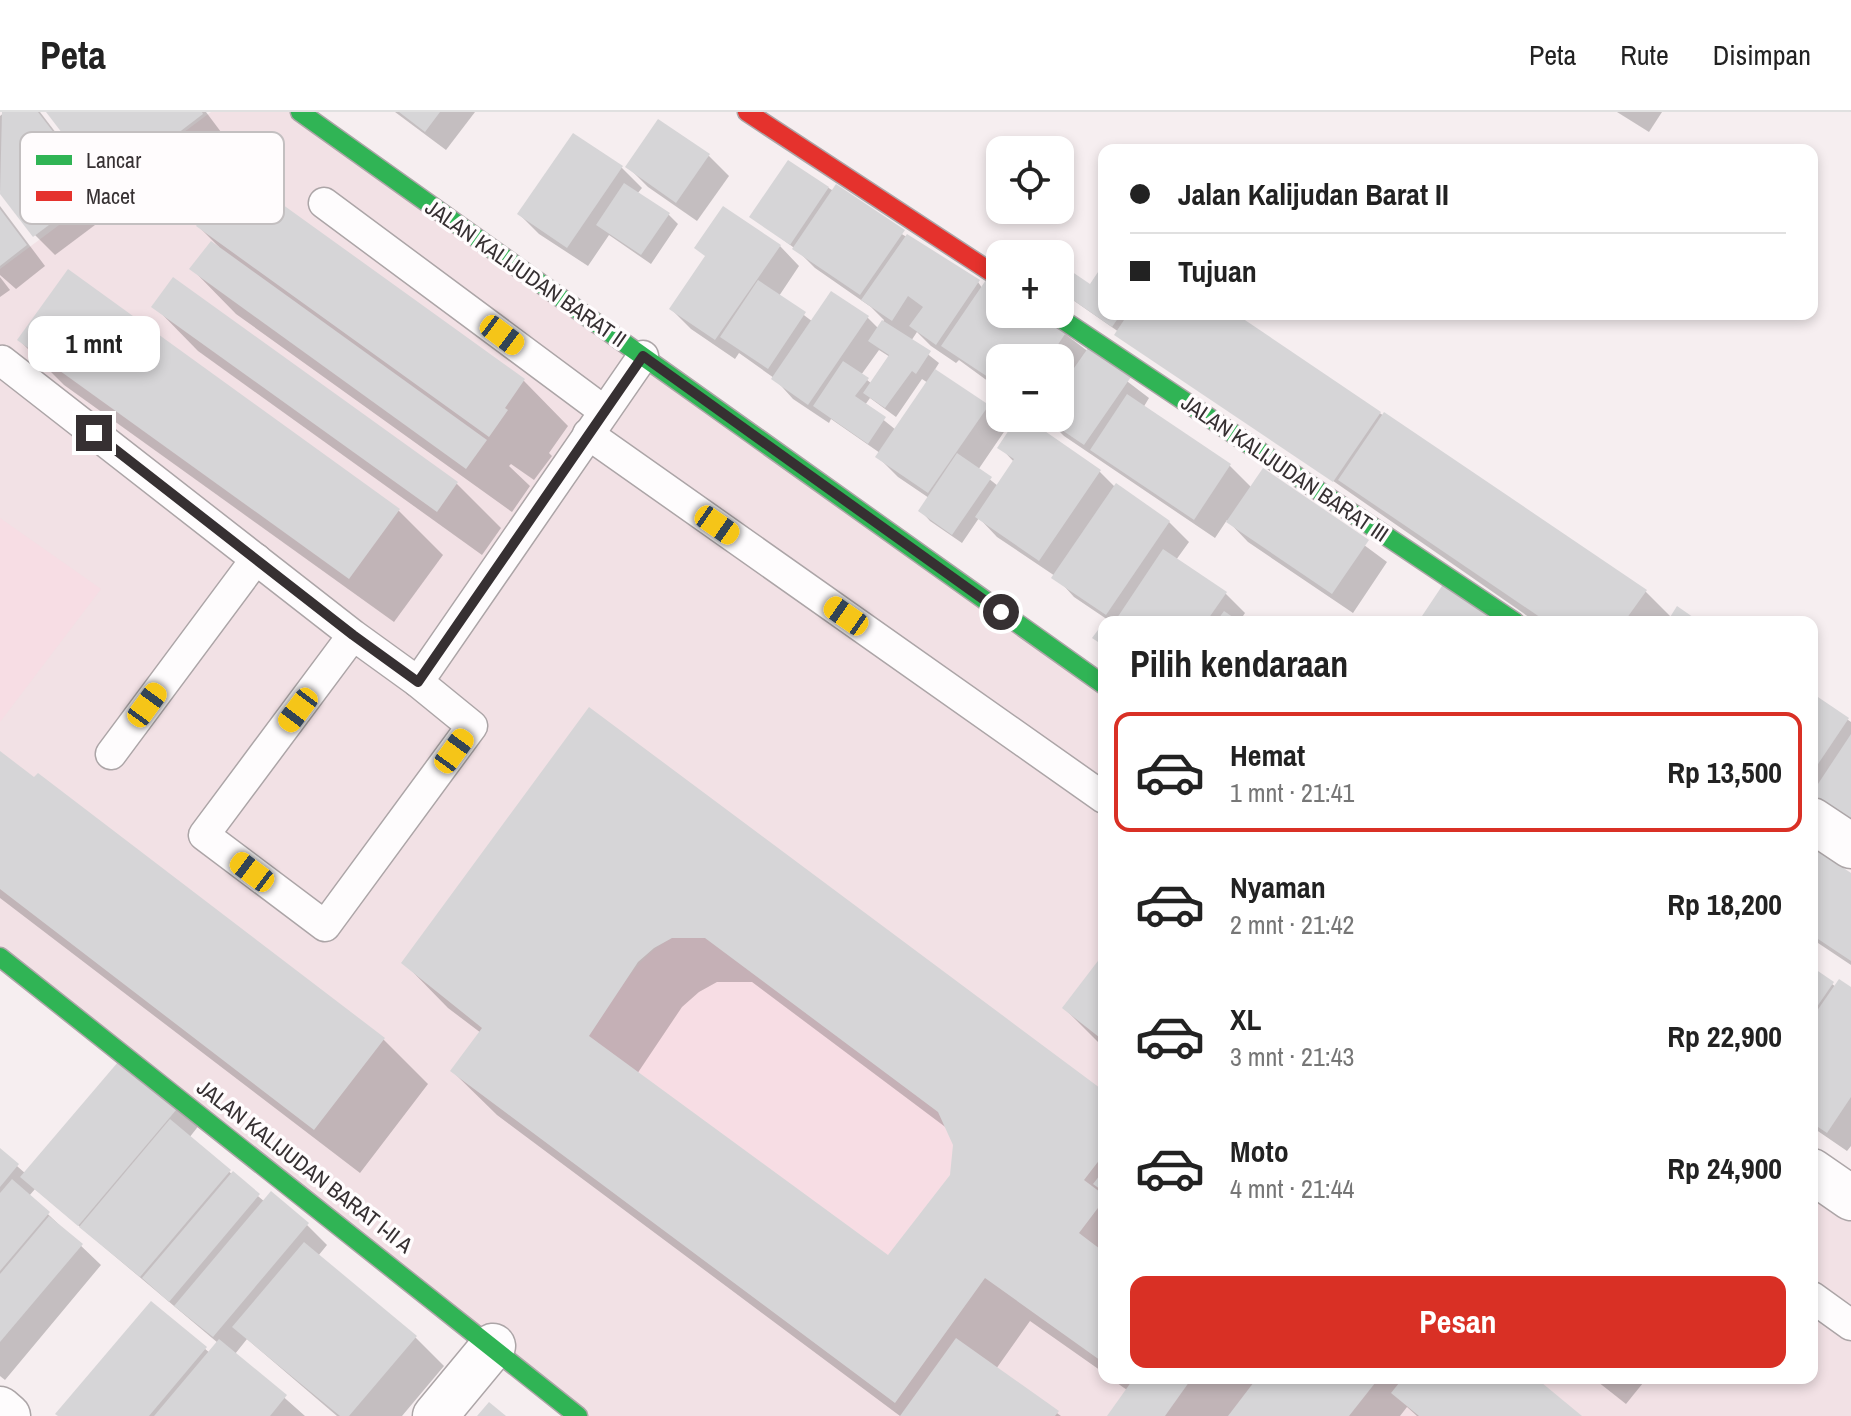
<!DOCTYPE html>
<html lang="id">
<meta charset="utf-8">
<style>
:root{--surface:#fff;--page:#f6f6f6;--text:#222;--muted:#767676;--line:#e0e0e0;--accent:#d93025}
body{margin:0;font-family:"Archivo Narrow",sans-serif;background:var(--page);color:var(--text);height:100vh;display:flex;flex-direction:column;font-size:30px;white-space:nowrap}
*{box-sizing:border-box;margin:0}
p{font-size:26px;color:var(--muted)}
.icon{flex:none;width:44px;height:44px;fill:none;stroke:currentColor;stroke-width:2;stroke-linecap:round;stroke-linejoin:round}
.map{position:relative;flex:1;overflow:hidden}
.panel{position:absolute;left:1098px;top:504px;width:720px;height:768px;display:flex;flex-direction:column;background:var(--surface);border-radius:16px;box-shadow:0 4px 12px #0003}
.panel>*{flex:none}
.banner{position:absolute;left:1098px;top:32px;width:720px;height:176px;border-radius:16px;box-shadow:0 4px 12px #0003;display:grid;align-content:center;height:176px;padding:0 32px;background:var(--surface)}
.tools{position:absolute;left:986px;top:24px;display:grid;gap:16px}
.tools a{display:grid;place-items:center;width:88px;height:88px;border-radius:16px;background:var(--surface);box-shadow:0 4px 12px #0003;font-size:40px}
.end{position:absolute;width:36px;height:36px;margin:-18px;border:10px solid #363032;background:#fff;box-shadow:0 0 0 4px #fff}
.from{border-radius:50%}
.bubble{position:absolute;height:56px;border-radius:16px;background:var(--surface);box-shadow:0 4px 12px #0003;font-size:26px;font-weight:700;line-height:56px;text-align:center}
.car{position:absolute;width:24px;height:48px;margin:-24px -12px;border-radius:10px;box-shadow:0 0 6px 2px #0007;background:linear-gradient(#f5c518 24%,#345 0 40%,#f5c518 0 76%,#345 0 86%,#f5c518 0)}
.banner b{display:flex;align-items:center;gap:28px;height:76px;font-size:30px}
.banner b+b{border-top:2px solid var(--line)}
.banner i{width:20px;height:20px;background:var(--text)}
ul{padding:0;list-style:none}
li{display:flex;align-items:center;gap:24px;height:120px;margin:0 16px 12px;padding:0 16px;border:4px solid transparent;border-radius:16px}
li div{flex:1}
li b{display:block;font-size:30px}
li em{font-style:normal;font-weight:700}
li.active{border-color:var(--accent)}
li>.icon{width:72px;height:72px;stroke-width:1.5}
h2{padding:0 32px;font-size:36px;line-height:96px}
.action{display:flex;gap:16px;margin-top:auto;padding:16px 32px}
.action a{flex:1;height:92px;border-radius:16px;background:var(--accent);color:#fff;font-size:32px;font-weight:700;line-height:92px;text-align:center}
header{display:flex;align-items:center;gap:48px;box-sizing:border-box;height:112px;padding:0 40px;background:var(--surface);border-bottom:2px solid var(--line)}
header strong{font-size:38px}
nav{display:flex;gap:44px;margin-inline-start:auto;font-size:28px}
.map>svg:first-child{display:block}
.built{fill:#f2e1e5}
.green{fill:#f7dde4}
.shadow{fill:#0003;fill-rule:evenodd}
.building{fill:#d6d5d7;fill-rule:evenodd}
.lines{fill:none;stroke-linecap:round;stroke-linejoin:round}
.lane-casing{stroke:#aca5a7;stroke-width:33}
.street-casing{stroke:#aca5a7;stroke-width:47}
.fast-casing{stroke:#aca5a7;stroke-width:21}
.jam-casing{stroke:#aca5a7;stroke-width:21}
.lane{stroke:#fefcfd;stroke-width:30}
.street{stroke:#fefcfd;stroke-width:44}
.fast{stroke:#30b455;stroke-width:18}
.jam{stroke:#e5322d;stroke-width:18}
.route{stroke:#363032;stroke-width:10}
.labels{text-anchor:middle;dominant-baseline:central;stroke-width:7;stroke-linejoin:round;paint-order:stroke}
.street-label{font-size:22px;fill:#363032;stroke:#fffcfd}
.key{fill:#fffcfd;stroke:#c3bfc0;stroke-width:2}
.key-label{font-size:22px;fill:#363032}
</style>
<header>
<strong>Peta</strong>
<nav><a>Peta</a><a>Rute</a><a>Disimpan</a></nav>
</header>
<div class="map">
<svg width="1851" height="1304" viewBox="0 0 1851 1304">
<rect width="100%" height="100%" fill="#f6eef0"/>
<!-- built -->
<polygon class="built" points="211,0 292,0 1104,585 1104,1266 1812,1266 1812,1068 1851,1094 1851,1304 585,1304 0,841 0,157"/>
<!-- green -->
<g class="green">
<polygon points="0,406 101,477 0,610"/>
<path d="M672 826H705L938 1000 953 1033 950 1063 888 1143 589 924C613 889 633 847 672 826Z"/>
</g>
<!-- shadow -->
<g class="shadow">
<polygon points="5,0 40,0 115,98 55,143 35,123 0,78 0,4"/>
<polygon points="49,0 206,0 230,32 135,104 107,76"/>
<polygon points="395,0 475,0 446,38"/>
<polygon points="1617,0 1662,0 1649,20"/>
<polygon points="573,24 622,56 642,76 637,82 669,103 678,112 651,152 609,123 588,154 539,122 519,102"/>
<polygon points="709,44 729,64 697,109 648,75 628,55"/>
<path d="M789 51 978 170 1000 202H1039L1149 286 1143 296 1230 354 1252 376 1264 359 1387 450 1353 501 1248 430 1227 408 1215 426 1064 324 1046 306H1060V246H1000V278L959 248 956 251 931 234 917 220 911 229 939 251 934 259 988 294 1008 314 978 358 998 374 1014 350 1000 335 1022 306 1100 360 1115 375 1169 410 1189 430 1176 448 1225 481 1245 501 1239 510H1106L1108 508 1074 485 1055 464 997 425 979 406 962 431 930 409 921 399 929 386 898 365 878 345 880 341 831 307 829 311 793 287 774 266 739 241 735 247 691 217 671 197 780 134 799 154 779 184 813 210 867 205 879 217 884 208 871 195 815 156 797 138 752 105ZM879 238 890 245 872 272 861 263ZM922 267 928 271 896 318 865 293 870 286 896 305Z"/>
<polygon points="236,62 524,269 568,314 549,341 552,344 534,368 511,352 509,354 530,374 512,400 236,202 192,157 219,135 198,114"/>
<polygon points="0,94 45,154 16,177 0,163"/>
<polygon points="68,160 399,399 443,443 394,510 64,273 19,228"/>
<polygon points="1104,162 1104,202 1232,202 1645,479 1672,506 1697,510 1536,510 1060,179 1060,167 1090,175"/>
<polygon points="0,165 10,178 0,185"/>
<polygon points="154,194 457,372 501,416 482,443 198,239"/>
<polygon points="1812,583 1851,610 1851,712 1833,700 1812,678"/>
<path d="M589 598 1104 982V1261L1030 1209 996 1257 1061 1304H900L497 1003 452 959 481 921 448 896 404 851ZM717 870H752L948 1017 955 1032 952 1064 888 1146 637 962 682 895 699 880Z"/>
<polygon points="0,642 35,668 38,664 384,928 428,972 360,1061 0,786"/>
<polygon points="1812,725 1823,735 1817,741 1851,764 1851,853 1812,827"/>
<polygon points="1104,844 1104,936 1064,896"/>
<polygon points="1812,857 1836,875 1851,878 1851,1034 1847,1039 1812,1015"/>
<polygon points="124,946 200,1012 189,1026 265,1090 307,1113 327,1133 318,1144 416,1226 444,1254 402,1304 337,1304 247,1227 235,1242 305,1304 60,1304 151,1192 210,1241 218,1231 35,1077 29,1084 101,1153 5,1268 0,1264 0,1039 26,1062"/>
<polygon points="1110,1266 1533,1266 1580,1304 1417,1304 1407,1295 1400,1304 1109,1304 1127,1278"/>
<polygon points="1593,1266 1647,1266 1626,1292"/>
</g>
<!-- building -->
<g class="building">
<polygon points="2,0 38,0 97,77 33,125 0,82"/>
<polygon points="46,0 202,0 203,2 105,77"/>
<polygon points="399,0 440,0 425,20"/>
<polygon points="658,7 710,42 676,91 625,55"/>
<polygon points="573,21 623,54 567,136 517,102"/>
<polygon points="788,48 829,75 790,133 749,105"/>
<polygon points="236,59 525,267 505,296 508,298 489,325 196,114"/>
<polygon points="624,71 670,101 641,143 596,113"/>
<polygon points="836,72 905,118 860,183 792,137"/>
<polygon points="723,94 781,133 715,228 669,197 705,144 694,136"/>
<polygon points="0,97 27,133 0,154"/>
<polygon points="907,122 980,168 936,233 909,214 923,195 908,184 892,209 861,188"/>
<polygon points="211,129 487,328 466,357 189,157"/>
<polygon points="1065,155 1090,172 1100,157 1104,160 1104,202 1121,202 1112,215 1060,179 1060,163"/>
<polygon points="68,157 400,397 349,467 17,228"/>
<polygon points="173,165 458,370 437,400 151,195"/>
<polygon points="988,165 1000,173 1000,202 1043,202 1067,219 1049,246 1000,246 1000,273 941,234"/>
<polygon points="758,168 806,200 768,257 720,225"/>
<polygon points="831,179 869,204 808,293 771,267"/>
<polygon points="1128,202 1236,202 1381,300 1333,370 1114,223"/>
<polygon points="882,208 931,239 916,262 912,259 885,296 863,281 889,243 868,229"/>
<polygon points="1088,236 1131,265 1084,333 1044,306 1060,306 1060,276"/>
<polygon points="843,249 869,266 855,284 886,305 868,332 813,294"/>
<polygon points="935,257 989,293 928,381 875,345"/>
<polygon points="1127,282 1231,352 1194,408 1090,338"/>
<polygon points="1384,300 1647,478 1624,510 1547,510 1338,368"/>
<polygon points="1017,306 1026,306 1101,358 1039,449 975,405 1014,347 997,336"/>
<polygon points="957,341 992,365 952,423 918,399"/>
<polygon points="1263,356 1369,428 1332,482 1226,410"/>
<polygon points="1116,371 1170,409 1106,503 1051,466"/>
<polygon points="1163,437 1227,480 1206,510 1123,510 1117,506"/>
<polygon points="1444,471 1502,510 1418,510"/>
<polygon points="1677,494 1700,510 1667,510"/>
<polygon points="1224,499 1240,510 1216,510"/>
<polygon points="1104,510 1104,534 1092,526"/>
<polygon points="1812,581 1849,606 1812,661"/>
<path d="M589 595 1104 979V1042L1084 1068 1104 1083V1088L1079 1121 1104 1140V1251L985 1166 895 1291 450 959 482 916 401 851ZM672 826H705L938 1000 953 1033 950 1063 888 1143 589 924 638 850 654 836Z"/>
<polygon points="1851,622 1851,708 1812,681"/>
<polygon points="0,639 34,665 38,661 385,926 314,1018 0,777"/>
<polygon points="1812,735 1851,761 1851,849 1812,823"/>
<polygon points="1104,841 1104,929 1062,896"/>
<polygon points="1812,855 1834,870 1812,902"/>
<polygon points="1839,867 1851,875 1851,985 1827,1021 1812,1011 1812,906"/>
<polygon points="124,943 182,991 78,1114 20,1065"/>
<polygon points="170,1007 231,1058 140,1165 79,1115"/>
<polygon points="0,1036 19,1052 0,1075"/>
<polygon points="1104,1058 1104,1080 1093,1072"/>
<polygon points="233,1059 260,1082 169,1190 142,1166"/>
<polygon points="12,1067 50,1100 0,1159 0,1081"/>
<polygon points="271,1079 309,1111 213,1225 174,1194"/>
<polygon points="49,1104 83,1132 0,1230 0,1162"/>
<polygon points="304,1130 417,1224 349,1304 340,1304 232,1215"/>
<polygon points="151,1189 207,1235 149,1304 58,1304 55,1302"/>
<polygon points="956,1226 1059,1299 1055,1304 900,1304"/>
<polygon points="219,1227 287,1283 270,1304 154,1304"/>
<polygon points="1134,1266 1192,1266 1165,1304 1107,1304"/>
<polygon points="1257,1266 1379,1266 1349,1304 1228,1304"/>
<polygon points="1403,1266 1536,1266 1582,1304 1419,1304 1391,1281"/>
<polygon points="489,1290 506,1304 477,1304"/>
</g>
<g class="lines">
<!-- lane casing -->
<g class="lane-casing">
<g id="lane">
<polyline points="324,91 604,299"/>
<polyline points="0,250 2,249 353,523 204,723 325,814 472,614 418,570 353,523"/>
<polyline points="588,322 1104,686"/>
<polyline points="418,570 643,244"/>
<polyline points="111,642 256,447"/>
<polyline points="1812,1185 1851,1213"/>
</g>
</g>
<!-- street casing -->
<g class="street-casing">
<g id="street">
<polyline points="1812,708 1851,734"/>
<polyline points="1812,1059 1851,1086"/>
<polyline points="0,1297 8,1304"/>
<polyline points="435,1304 493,1234"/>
</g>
</g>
<!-- fast casing -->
<g class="fast-casing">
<g id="fast">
<polyline points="300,0 1104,573"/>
<polyline points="1054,202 1515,510"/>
<polyline points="0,845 578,1304"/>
</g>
</g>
<!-- jam casing -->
<g class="jam-casing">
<polyline id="jam" points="747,0 1000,166"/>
</g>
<!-- lane -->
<use href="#lane" class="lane"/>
<!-- street -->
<use href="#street" class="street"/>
<!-- fast -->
<use href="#fast" class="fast"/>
<!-- jam -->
<use href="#jam" class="jam"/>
</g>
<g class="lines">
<!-- route -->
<polyline class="route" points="94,321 353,523 418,570 643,244 1001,500"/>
</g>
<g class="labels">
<!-- street labels -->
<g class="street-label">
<text transform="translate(526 161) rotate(35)">JALAN KALIJUDAN BARAT II</text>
<text transform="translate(1285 356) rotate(34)">JALAN KALIJUDAN BARAT III</text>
<text transform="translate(305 1054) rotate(38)">JALAN KALIJUDAN BARAT I-II A</text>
</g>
</g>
<!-- legend -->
<rect x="20" y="20" width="264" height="92" rx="12" class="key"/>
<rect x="36" y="43" width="36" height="10" fill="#30b455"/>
<rect x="36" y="79" width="36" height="10" fill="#e5322d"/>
<g class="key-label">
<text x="86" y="56">Lancar</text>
<text x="86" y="92">Macet</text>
</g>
</svg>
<div class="tools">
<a><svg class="icon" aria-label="locate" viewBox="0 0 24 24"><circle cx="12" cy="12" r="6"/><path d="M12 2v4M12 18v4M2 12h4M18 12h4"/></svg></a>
<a>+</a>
<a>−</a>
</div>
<i class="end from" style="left:1001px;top:500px"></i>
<i class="end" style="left:94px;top:321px"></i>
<div class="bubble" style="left:28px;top:204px;width:132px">1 mnt</div>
<i class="car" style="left:502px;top:223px;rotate:127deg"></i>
<i class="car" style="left:717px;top:413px;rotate:125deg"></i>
<i class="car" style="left:846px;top:504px;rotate:305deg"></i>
<i class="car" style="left:147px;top:593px;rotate:36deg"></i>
<i class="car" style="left:298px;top:598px;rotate:217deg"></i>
<i class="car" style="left:454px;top:639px;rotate:36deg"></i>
<i class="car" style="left:252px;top:760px;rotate:307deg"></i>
<div class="banner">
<b><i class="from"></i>Jalan Kalijudan Barat II</b>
<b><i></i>Tujuan</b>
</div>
<section class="panel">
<h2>Pilih kendaraan</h2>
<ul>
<li class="active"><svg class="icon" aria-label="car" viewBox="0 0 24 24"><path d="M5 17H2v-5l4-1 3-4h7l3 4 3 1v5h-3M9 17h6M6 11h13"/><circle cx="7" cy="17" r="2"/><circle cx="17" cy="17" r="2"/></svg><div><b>Hemat</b><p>1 mnt · 21:41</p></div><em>Rp 13,500</em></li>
<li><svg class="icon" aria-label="car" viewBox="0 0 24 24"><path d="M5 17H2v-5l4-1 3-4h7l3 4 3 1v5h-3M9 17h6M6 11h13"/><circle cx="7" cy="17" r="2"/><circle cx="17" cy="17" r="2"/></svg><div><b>Nyaman</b><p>2 mnt · 21:42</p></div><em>Rp 18,200</em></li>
<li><svg class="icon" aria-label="car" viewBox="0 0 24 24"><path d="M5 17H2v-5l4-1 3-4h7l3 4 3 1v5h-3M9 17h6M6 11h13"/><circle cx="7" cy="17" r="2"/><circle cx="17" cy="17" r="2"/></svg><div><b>XL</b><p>3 mnt · 21:43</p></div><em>Rp 22,900</em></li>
<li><svg class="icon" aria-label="car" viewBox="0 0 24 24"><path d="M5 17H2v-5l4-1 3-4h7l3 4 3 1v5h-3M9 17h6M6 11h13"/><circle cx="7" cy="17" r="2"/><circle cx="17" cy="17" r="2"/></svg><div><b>Moto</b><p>4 mnt · 21:44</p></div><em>Rp 24,900</em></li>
</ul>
<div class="action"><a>Pesan</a></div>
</section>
</div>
